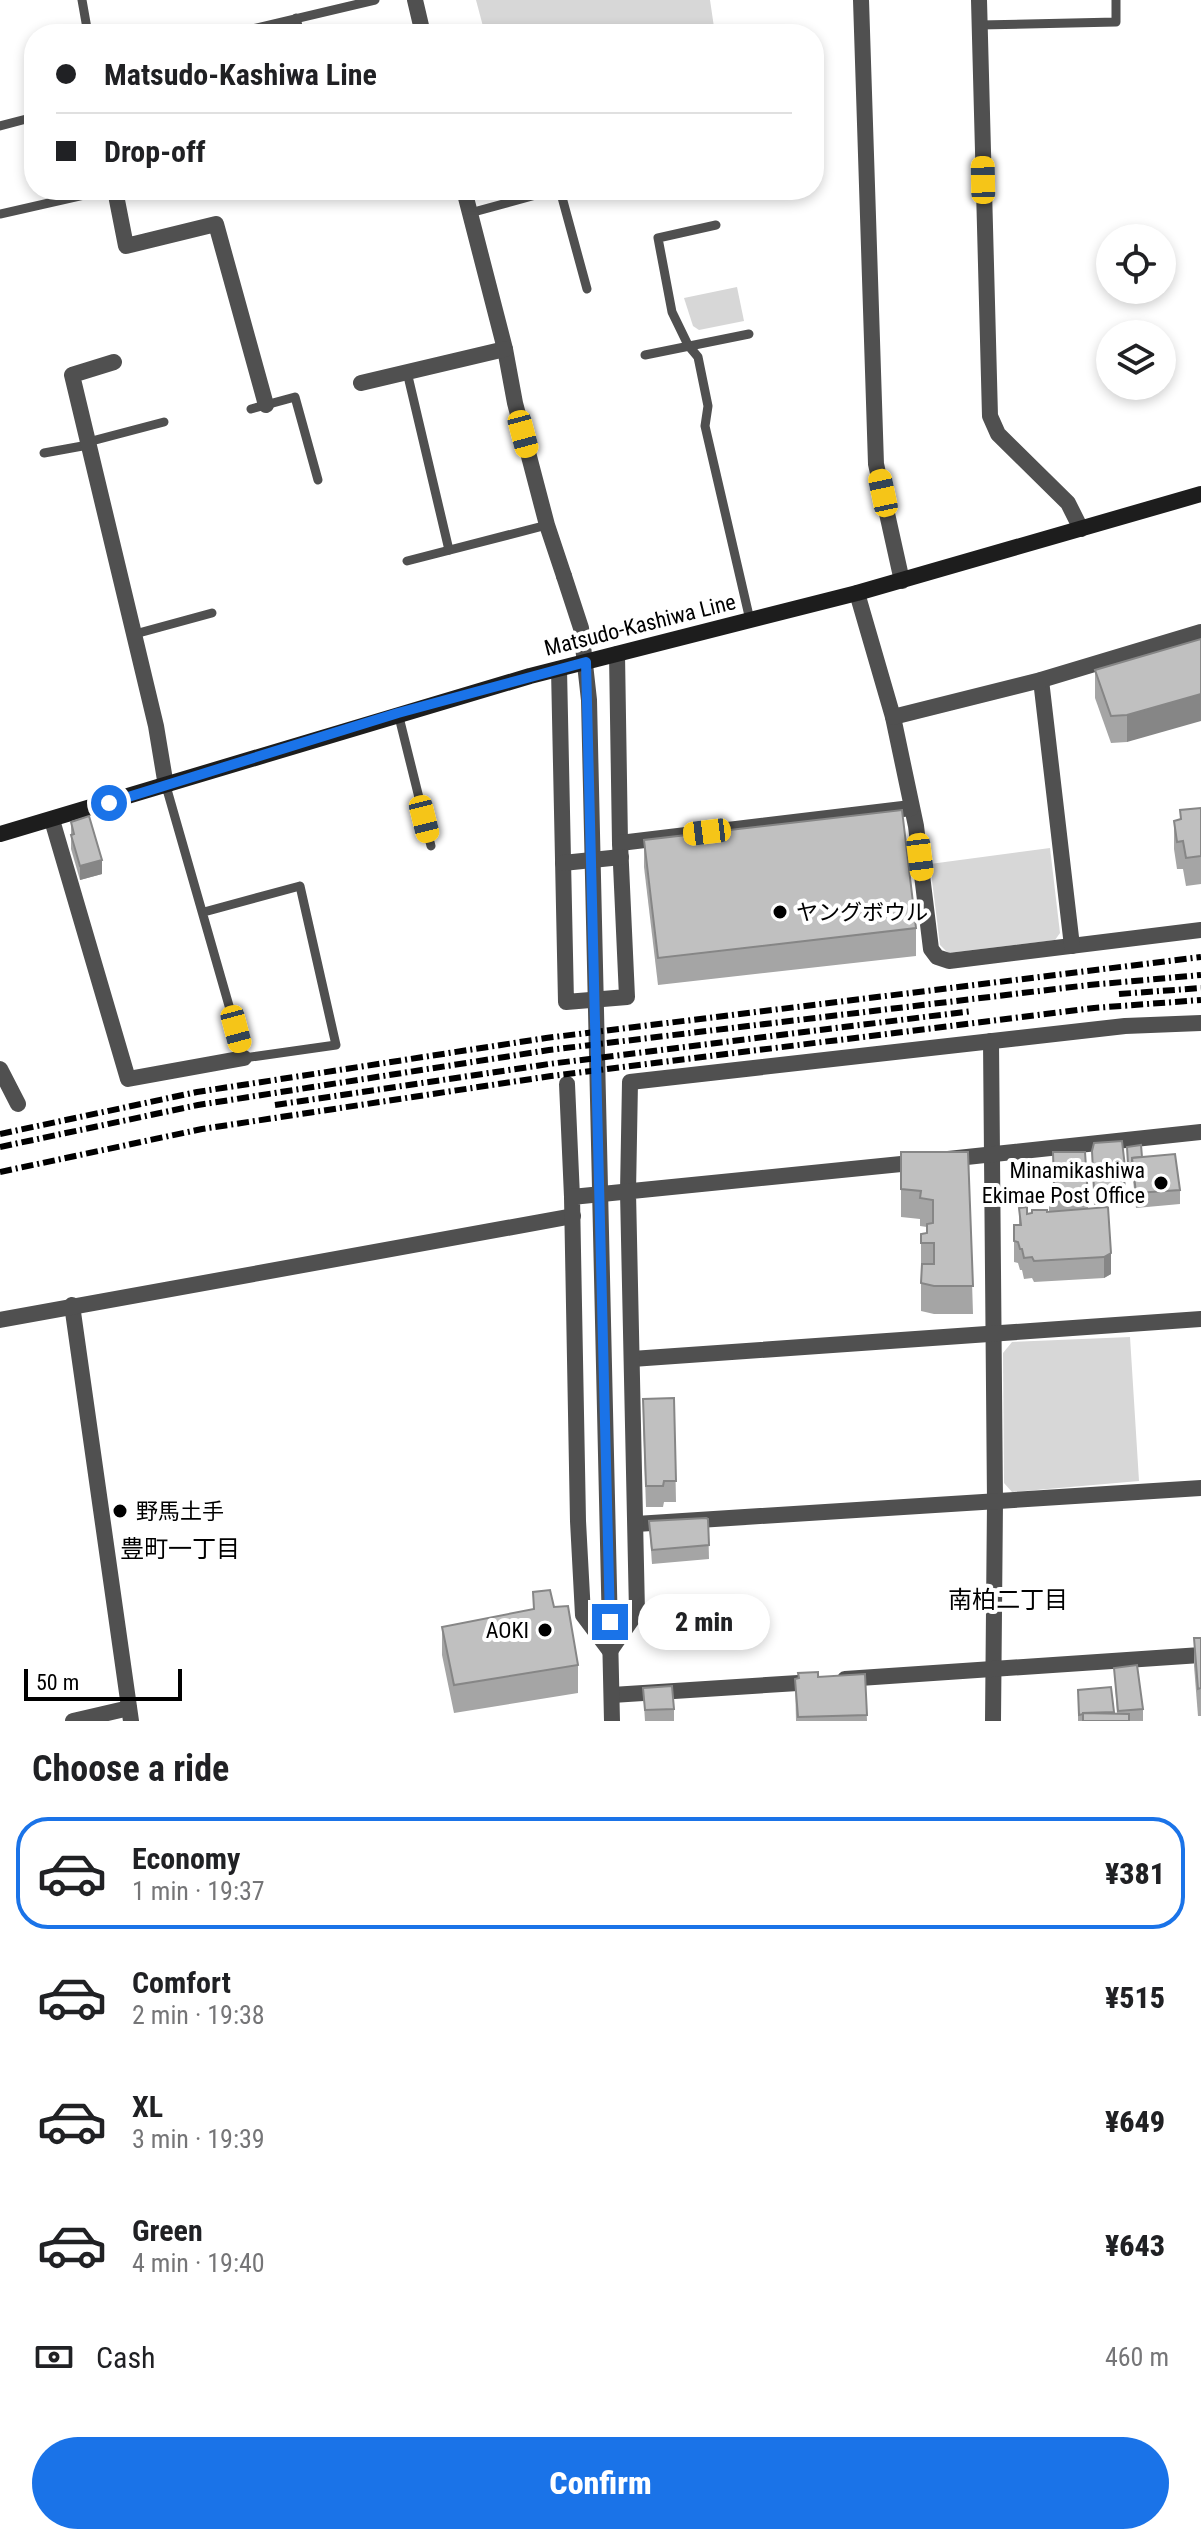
<!DOCTYPE html>
<meta charset="utf-8">
<style>
:root{--surface:#fff;--page:#f6f6f6;--text:#202124;--muted:#757577;--line:#e0e0e0;--accent:#1a73e8}
body{margin:0;font-family:"Roboto Condensed","Noto Sans JP",sans-serif;background:var(--page);color:var(--text);height:100vh;display:flex;flex-direction:column;font-size:30px;white-space:nowrap}
*{box-sizing:border-box;margin:0}
p{font-size:26px;color:var(--muted)}
.icon{flex:none;width:44px;height:44px;fill:none;stroke:currentColor;stroke-width:2;stroke-linecap:round;stroke-linejoin:round}
.map{position:relative;height:1721px;overflow:hidden}
.drawer{display:flex;flex-direction:column;background:var(--surface);flex:1}
.drawer>*{flex:none}
.banner{position:absolute;left:24px;top:24px;width:800px;height:176px;border-radius:32px;box-shadow:0 4px 12px #0003;display:grid;align-content:center;height:176px;padding:0 32px;background:var(--surface)}
.fabs{position:absolute;left:1096px;top:224px;display:grid;gap:16px}
.fabs a{display:grid;place-items:center;width:80px;height:80px;border-radius:50%;background:var(--surface);box-shadow:0 4px 12px #0003;font-size:40px}
.scale{position:absolute;left:24px;bottom:20px;width:158px;box-sizing:border-box;padding-left:8px;border:4px solid #000;border-top:0;font-size:22px;line-height:28px;white-space:nowrap;color:#000;-webkit-text-stroke:6px #fff;paint-order:stroke}
.end{position:absolute;width:36px;height:36px;margin:-18px;border:10px solid #1a73e8;background:#fff;box-shadow:0 0 0 4px #fff}
.from{border-radius:50%}
.bubble{position:absolute;height:56px;border-radius:28px;background:var(--surface);box-shadow:0 4px 12px #0003;font-size:26px;font-weight:800;line-height:56px;text-align:center}
.car{position:absolute;width:24px;height:48px;margin:-24px -12px;border-radius:10px;box-shadow:0 0 6px 2px #0007;background:linear-gradient(#f5c518 24%,#345 0 40%,#f5c518 0 76%,#345 0 86%,#f5c518 0)}
.banner b{display:flex;align-items:center;gap:28px;height:76px;font-size:30px}
.banner b+b{border-top:2px solid var(--line)}
.banner i{width:20px;height:20px;background:var(--text)}
ul{padding:0;list-style:none}
li{display:flex;align-items:center;gap:24px;height:112px;margin:0 16px 12px;padding:0 16px;border:4px solid transparent;border-radius:32px}
li div{flex:1}
li b{display:block;font-size:30px}
li em{font-style:normal;font-weight:800}
li.selected{border-color:var(--accent)}
li>.icon{width:72px;height:72px;stroke-width:1.5}
h2{padding:0 32px;font-size:36px;line-height:96px}
.pay{display:flex;align-items:center;gap:20px;height:88px;padding:0 32px;font-size:30px}
.pay p{margin-inline-start:auto}
.button{display:flex;gap:16px;margin-top:auto;padding:16px 32px}
.button a{flex:1;height:92px;border-radius:48px;background:var(--accent);color:#fff;font-size:32px;font-weight:800;line-height:92px;text-align:center}
.map>svg:first-child{display:block}
.green{fill:#d7d7d7}
.lines{fill:none;stroke-linecap:round;stroke-linejoin:round}
.service{stroke:#505050;stroke-width:9}
.minor{stroke:#505050;stroke-width:16}
.tertiary{stroke:#505050;stroke-width:16}
.secondary{stroke:#1d1d1d;stroke-width:16}
.rail{stroke:#000;stroke-width:6;stroke-dasharray:12 4 2 4;stroke-linecap:butt}
.wall{fill:#a5a5a5}
.shaded-wall{fill:#868686}
.building{fill:#c0c0c0;stroke:#868686;stroke-width:2}
.route{stroke:#1a73e8;stroke-width:10}
.poi-dot{fill:#000;stroke:#fff;stroke-width:3}
.labels{text-anchor:middle;dominant-baseline:central;stroke-width:8;stroke-linejoin:round;paint-order:stroke}
.street-label{font-size:22px;fill:#000;stroke:#fff}
.poi-label{font-size:22px;fill:#000;stroke:#fff;text-anchor:start}
.neighbourhood-label{font-size:24px;fill:#000;stroke:#fff}
</style>
<div class="map">
<svg width="1201" height="1721" viewBox="0 0 1201 1721">
<rect width="100%" height="100%" fill="#fff"/>
<!-- green -->
<g class="green">
<polygon points="476,0 710,0 715,34 485,34"/>
<polygon points="737,287 744,321 699,330 693,326 684,298"/>
<polygon points="1050,848 1060,933 1055,940 948,953 940,945 930,864"/>
<polygon points="1130,1337 1139,1481 1012,1492 1004,1483 1003,1353 1012,1342"/>
</g>
<g class="lines">
<!-- service -->
<g class="service">
<polyline points="82,0 88,34"/>
<polyline points="296,18 300,34"/>
<polyline points="979,25 1116,22 1116,0"/>
<polyline points="245,34 244,31 375,0"/>
<polyline points="0,126 34,117"/>
<polyline points="560,190 587,289"/>
<polyline points="470,213 554,190"/>
<polyline points="0,214 106,190"/>
<polyline points="716,225 658,238 672,312 688,345 698,357 708,406 705,426 750,620"/>
<polyline points="645,355 749,334"/>
<polyline points="407,372 449,550"/>
<polyline points="251,409 295,397 318,480"/>
<polyline points="88,442 164,422"/>
<polyline points="44,453 88,445"/>
<polyline points="407,561 547,525"/>
<polyline points="135,634 212,613"/>
<polyline points="398,713 431,846"/>
<polyline points="166,786 244,1058 336,1045 300,886 204,912"/>
</g>
<!-- minor -->
<g class="minor">
<polyline points="415,0 423,34"/>
<polyline points="861,0 876,464 902,581"/>
<polyline points="979,0 990,416 998,434 1068,503 1081,529"/>
<polyline points="115,190 126,246 216,224 266,405"/>
<polyline points="464,190 505,349 515,403 547,525 564,576"/>
<polyline points="114,362 72,375 156,726 166,786"/>
<polyline points="361,383 505,349"/>
<polyline points="857,593 893,717 916,826 931,949 937,957 949,961 1201,930"/>
<polyline points="559,669 566,1002 627,997 620,843 617,654"/>
<polyline points="1041,680 1072,946"/>
<polyline points="52,820 128,1079 244,1058"/>
<polyline points="620,843 911,808"/>
<polyline points="991,1041 995,1501 993,1721"/>
<polyline points="0,1069 18,1104"/>
<polyline points="567,1084 572,1197"/>
<polyline points="628,1192 630,1082 1125,1026 1201,1023"/>
<polyline points="72,1305 131,1721"/>
<polyline points="0,1320 573,1216"/>
<polyline points="632,1359 1201,1319"/>
<polyline points="636,1524 1201,1488"/>
<polyline points="845,1679 1201,1655"/>
<polyline points="612,1695 814,1682"/>
<polyline points="73,1721 129,1708"/>
</g>
<!-- tertiary -->
<g class="tertiary">
<polyline points="564,576 581,628 589,700 612,1721"/>
<polyline points="893,717 1041,680 1201,632"/>
<polyline points="563,863 621,857"/>
<polyline points="948,1159 1201,1132"/>
<polyline points="628,1192 637,1612 610,1651 583,1615 578,1521 572,1197 921,1162"/>
</g>
<!-- secondary -->
<polyline class="secondary" points="0,834 530,676 857,593 1201,494"/>
<!-- rail -->
<g class="rail">
<polyline points="1119,994 1201,988"/>
<polyline points="275,1105 549,1064 972,1011"/>
<polyline points="0,1134 197,1092 546,1038 1201,957"/>
<polyline points="0,1147 198,1105 549,1050 1089,985 1201,975"/>
<polyline points="0,1172 202,1129 551,1076 1094,1008 1201,1000"/>
</g>
</g>
<!-- wall -->
<g class="wall">
<polygon points="1201,639 1127,742 1111,743 1095,698 1095,670"/>
<polygon points="1201,808 1201,884 1186,886 1183,869 1177,869 1174,849 1174,821 1180,819"/>
<polygon points="71,822 102,874 80,880 71,849"/>
<polygon points="644,840 916,928 916,956 658,985 644,867"/>
<polygon points="1092,1151 1125,1167 1125,1204 1094,1205"/>
<polygon points="901,1152 968,1152 973,1314 934,1314 921,1311 921,1234 927,1233 927,1227 920,1226 920,1219 901,1217"/>
<polygon points="1053,1152 1088,1197 1088,1209 1111,1274 1104,1278 1034,1282 1032,1278 1024,1279 1022,1270 1020,1270 1018,1263 1014,1262 1014,1225 1019,1225 1019,1208 1027,1214 1049,1212 1049,1187 1054,1187"/>
<polygon points="1127,1154 1142,1157 1180,1190 1180,1204 1136,1208 1132,1170 1128,1171"/>
<polygon points="674,1398 676,1502 664,1502 663,1507 646,1507 643,1420"/>
<polygon points="708,1519 709,1559 652,1564 649,1521"/>
<polygon points="533,1592 554,1607 578,1665 578,1693 454,1713 442,1655 442,1627 533,1610"/>
<polygon points="1194,1638 1201,1638 1201,1716 1198,1716 1194,1666"/>
<polygon points="1114,1668 1143,1709 1143,1721 1078,1721 1078,1690 1111,1687 1114,1714 1117,1714"/>
<polygon points="865,1674 867,1721 796,1721 795,1679"/>
<polygon points="643,1688 674,1709 674,1721 645,1721"/>
</g>
<!-- shaded-wall -->
<g class="shaded-wall">
<polygon points="1201,694 1201,721 1127,742 1127,715"/>
<polygon points="102,860 102,874 80,880 80,866"/>
<polygon points="1111,1253 1111,1274 1104,1278 1104,1257"/>
</g>
<!-- building -->
<g class="building">
<polygon points="1201,639 1201,694 1127,715 1111,716 1095,670"/>
<polygon points="1201,808 1201,856 1186,858 1183,841 1177,842 1174,821 1181,819 1180,810"/>
<polygon points="902,810 916,928 658,958 644,840"/>
<polygon points="89,816 102,860 80,866 71,835 74,834 71,822"/>
<polygon points="1122,1141 1125,1167 1123,1167 1125,1189 1094,1191 1092,1151 1094,1143"/>
<polygon points="1141,1145 1142,1157 1132,1158 1132,1163 1128,1164 1127,1147"/>
<polygon points="901,1152 968,1152 973,1286 934,1286 921,1283 922,1264 934,1264 934,1243 921,1243 921,1234 927,1233 927,1224 933,1223 933,1200 920,1198 921,1191 901,1189"/>
<polygon points="1053,1152 1085,1152 1088,1197 1049,1199 1049,1187 1054,1187"/>
<polygon points="1175,1154 1180,1190 1136,1193 1132,1158"/>
<polygon points="1027,1207 1027,1214 1032,1213 1032,1210 1047,1210 1047,1212 1108,1207 1111,1253 1104,1257 1034,1261 1032,1257 1024,1258 1022,1249 1020,1249 1018,1242 1014,1241 1014,1225 1021,1225 1019,1208"/>
<polygon points="674,1398 676,1481 664,1481 663,1486 646,1486 643,1399"/>
<polygon points="706,1518 708,1519 709,1545 652,1550 649,1521"/>
<polygon points="550,1590 554,1607 568,1606 578,1665 454,1685 442,1627 534,1609 533,1592"/>
<polygon points="1194,1638 1201,1638 1201,1688 1198,1689"/>
<polygon points="1137,1665 1143,1709 1118,1711 1114,1668"/>
<polygon points="818,1672 818,1677 865,1674 867,1715 798,1717 795,1679 799,1678 798,1673"/>
<polygon points="672,1686 674,1709 645,1710 643,1688"/>
<polygon points="1111,1687 1114,1712 1083,1713 1083,1714 1079,1715 1078,1690"/>
<polygon points="1083,1713 1129,1714 1129,1721 1083,1721"/>
</g>
<g class="lines">
<!-- route -->
<polyline class="route" points="109,803 398,713 586,662 610,1622"/>
</g>
<!-- markers -->
<g class="poi-dot">
<circle cx="780" cy="912" r="8"/>
<circle cx="1161" cy="1183" r="8"/>
<circle cx="120" cy="1511" r="8"/>
<circle cx="545" cy="1630" r="8"/>
</g>
<g class="labels">
<!-- street labels -->
<g class="street-label">
<text transform="translate(640 625) rotate(-14)">Matsudo-Kashiwa Line</text>
</g>
<!-- poi labels -->
<g class="poi-label">
<text x="796" y="912">ヤングボウル</text>
<text x="1145" y="1170" text-anchor="end">Minamikashiwa<tspan x="1145" dy="25">Ekimae Post Office</tspan></text>
<text x="136" y="1511">野馬土手</text>
<text x="529" y="1630" text-anchor="end">AOKI</text>
</g>
<!-- neighbourhood labels -->
<g class="neighbourhood-label">
<text x="180" y="1549">豊町一丁目</text>
<text x="1008" y="1600">南柏二丁目</text>
</g>
</g>
</svg>
<div class="fabs">
<a><svg class="icon" aria-label="locate" viewBox="0 0 24 24"><circle cx="12" cy="12" r="6"/><path d="M12 2v4M12 18v4M2 12h4M18 12h4"/></svg></a>
<a><svg class="icon" aria-label="layers" viewBox="0 0 24 24"><path d="M12 4l9 5-9 5-9-5zM3 14l9 5 9-5"/></svg></a>
</div>
<div class="scale">50 m</div>
<i class="end from" style="left:109px;top:803px"></i>
<i class="end" style="left:610px;top:1622px"></i>
<div class="bubble" style="left:638px;top:1594px;width:132px">2 min</div>
<i class="car" style="left:983px;top:180px;rotate:359deg"></i>
<i class="car" style="left:523px;top:434px;rotate:165deg"></i>
<i class="car" style="left:883px;top:493px;rotate:348deg"></i>
<i class="car" style="left:424px;top:819px;rotate:166deg"></i>
<i class="car" style="left:707px;top:832px;rotate:263deg"></i>
<i class="car" style="left:920px;top:857px;rotate:173deg"></i>
<i class="car" style="left:236px;top:1029px;rotate:165deg"></i>
<div class="banner">
<b><i class="from"></i>Matsudo-Kashiwa Line</b>
<b><i></i>Drop-off</b>
</div>
</div>
<section class="drawer">
<h2>Choose a ride</h2>
<ul>
<li class="selected"><svg class="icon" aria-label="car" viewBox="0 0 24 24"><path d="M5 17H2v-5l4-1 3-4h7l3 4 3 1v5h-3M9 17h6M6 11h13"/><circle cx="7" cy="17" r="2"/><circle cx="17" cy="17" r="2"/></svg><div><b>Economy</b><p>1 min · 19:37</p></div><em>¥381</em></li>
<li><svg class="icon" aria-label="car" viewBox="0 0 24 24"><path d="M5 17H2v-5l4-1 3-4h7l3 4 3 1v5h-3M9 17h6M6 11h13"/><circle cx="7" cy="17" r="2"/><circle cx="17" cy="17" r="2"/></svg><div><b>Comfort</b><p>2 min · 19:38</p></div><em>¥515</em></li>
<li><svg class="icon" aria-label="car" viewBox="0 0 24 24"><path d="M5 17H2v-5l4-1 3-4h7l3 4 3 1v5h-3M9 17h6M6 11h13"/><circle cx="7" cy="17" r="2"/><circle cx="17" cy="17" r="2"/></svg><div><b>XL</b><p>3 min · 19:39</p></div><em>¥649</em></li>
<li><svg class="icon" aria-label="car" viewBox="0 0 24 24"><path d="M5 17H2v-5l4-1 3-4h7l3 4 3 1v5h-3M9 17h6M6 11h13"/><circle cx="7" cy="17" r="2"/><circle cx="17" cy="17" r="2"/></svg><div><b>Green</b><p>4 min · 19:40</p></div><em>¥643</em></li>
</ul>
<div class="pay"><svg class="icon" aria-label="cash" viewBox="0 0 24 24"><path d="M3 7h18v10H3z"/><circle cx="12" cy="12" r="2"/></svg>Cash<p>460 m</p></div>
<div class="button"><a>Confirm</a></div>
</section>
